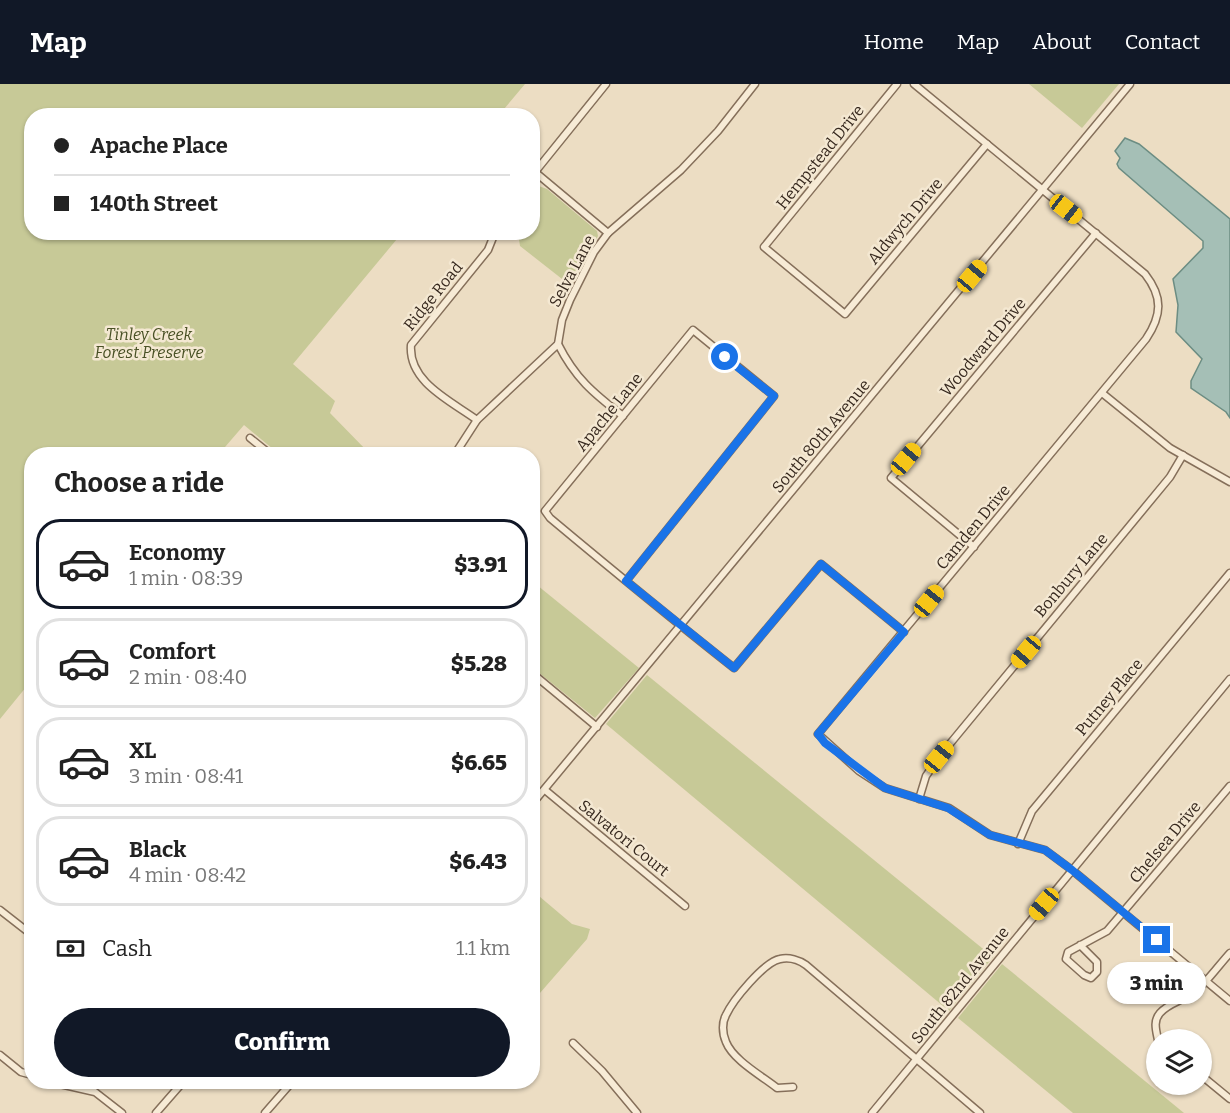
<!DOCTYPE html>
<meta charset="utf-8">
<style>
:root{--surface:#fff;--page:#f6f6f6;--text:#222;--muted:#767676;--line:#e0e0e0;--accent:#111827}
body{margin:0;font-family:Bitter,serif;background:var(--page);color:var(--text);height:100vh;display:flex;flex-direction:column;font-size:22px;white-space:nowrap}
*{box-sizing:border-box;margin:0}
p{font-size:20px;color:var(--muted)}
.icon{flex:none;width:33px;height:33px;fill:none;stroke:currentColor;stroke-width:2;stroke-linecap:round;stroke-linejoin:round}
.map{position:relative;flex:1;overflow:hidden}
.panel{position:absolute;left:24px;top:363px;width:516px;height:642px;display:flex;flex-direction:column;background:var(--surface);border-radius:24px;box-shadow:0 2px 4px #0004}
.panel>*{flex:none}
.top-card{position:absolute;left:24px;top:24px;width:516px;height:132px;border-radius:24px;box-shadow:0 2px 4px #0004;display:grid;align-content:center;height:132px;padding:0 30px;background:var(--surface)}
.controls{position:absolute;left:1146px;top:945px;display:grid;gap:12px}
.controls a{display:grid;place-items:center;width:66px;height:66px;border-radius:50%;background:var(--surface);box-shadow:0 2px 4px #0004;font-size:30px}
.end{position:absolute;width:27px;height:27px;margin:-14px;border:8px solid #1a73e8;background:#fff;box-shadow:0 0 0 3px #fff}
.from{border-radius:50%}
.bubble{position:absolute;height:42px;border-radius:21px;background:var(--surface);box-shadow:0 2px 4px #0004;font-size:20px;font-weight:800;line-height:42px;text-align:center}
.car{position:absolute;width:18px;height:36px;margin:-18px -9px;border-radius:8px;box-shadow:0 0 4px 2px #0007;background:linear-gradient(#f5c518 24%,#345 0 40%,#f5c518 0 76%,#345 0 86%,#f5c518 0)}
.top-card b{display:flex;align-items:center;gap:21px;height:57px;font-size:22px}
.top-card b+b{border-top:2px solid var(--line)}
.top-card i{width:15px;height:15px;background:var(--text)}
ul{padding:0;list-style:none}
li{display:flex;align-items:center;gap:18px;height:90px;margin:0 12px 9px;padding:0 18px;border:3px solid var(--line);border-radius:24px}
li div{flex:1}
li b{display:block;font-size:22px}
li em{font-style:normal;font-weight:800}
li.active{border-color:var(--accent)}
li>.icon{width:54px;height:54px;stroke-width:1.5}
h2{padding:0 30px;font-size:27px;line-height:72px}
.pay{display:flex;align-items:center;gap:15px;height:66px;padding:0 30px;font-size:22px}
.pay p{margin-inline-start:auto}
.cta{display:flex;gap:12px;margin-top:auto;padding:12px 30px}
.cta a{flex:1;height:69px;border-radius:36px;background:var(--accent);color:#fff;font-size:24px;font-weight:800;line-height:69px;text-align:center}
header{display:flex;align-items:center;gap:36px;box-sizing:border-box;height:84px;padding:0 30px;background:var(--accent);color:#fff}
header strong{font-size:28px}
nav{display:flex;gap:33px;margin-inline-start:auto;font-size:21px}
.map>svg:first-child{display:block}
.green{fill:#c7c997}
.water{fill:#a5bfb6;stroke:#6c8d83;stroke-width:1.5}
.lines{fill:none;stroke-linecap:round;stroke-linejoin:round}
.minor-casing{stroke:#856f5a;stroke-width:9}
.minor{stroke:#f7ebd6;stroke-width:6}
.route{stroke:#1a73e8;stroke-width:8}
.labels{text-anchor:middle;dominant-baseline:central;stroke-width:5;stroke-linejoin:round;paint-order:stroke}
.street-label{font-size:16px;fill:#36281e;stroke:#f4e8d2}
.park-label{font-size:16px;font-style:italic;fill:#495125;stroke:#f4e8d2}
</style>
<header>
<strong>Map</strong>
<nav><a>Home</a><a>Map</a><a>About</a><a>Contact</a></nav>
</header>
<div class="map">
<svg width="1230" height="1029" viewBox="0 0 1230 1029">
<rect width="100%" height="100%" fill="#ecddc3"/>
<!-- green -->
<g class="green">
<polygon points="0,0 525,0 499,31 32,32 32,148 402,149 293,280 335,317 330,329 370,370 279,370 244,341 219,370 32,370 31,597 0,635"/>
<polygon points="1029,0 1119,0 1082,44"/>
<polygon points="533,100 547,105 597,147 598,152 571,202 520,162 518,149 532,148"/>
<polygon points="532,497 639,584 595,634 533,584"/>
<polygon points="647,591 993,873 949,927 606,640"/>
<polygon points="533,807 572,840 590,845 587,855 533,917"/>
<polygon points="1002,880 1184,1029 1073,1029 958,934"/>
</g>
<!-- water -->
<polygon class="water" points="1125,54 1139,60 1230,135 1230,334 1226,328 1191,304 1191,297 1202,275 1176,248 1178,221 1173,195 1203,164 1203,157 1119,84 1117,80 1120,74 1115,67"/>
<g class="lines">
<!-- minor casing -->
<g class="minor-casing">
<g id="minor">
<polyline points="606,0 535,88 608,149"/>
<polyline points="897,0 764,163 845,230 987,60"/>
<path d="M914 0 1145 190C1163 213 1162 231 1146 255L818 650 859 687 885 704 949 724 990 751 1045 766 1072 786 1230 917"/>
<path d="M558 260C575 294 593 309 623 332"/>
<polyline points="1102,309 1170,364 1230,398"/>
<path d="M477 336C451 317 408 298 411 261L488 166 494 151"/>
<polyline points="250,354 270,370"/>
<polyline points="455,370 477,336 558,260 562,236 570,216 594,168 608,149 681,86 718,47 755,0"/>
<polyline points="974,463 891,394 1096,149"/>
<path d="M626 497 774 312 693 246 545 427 550 434C611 485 672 535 734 584L821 480 904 548"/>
<polyline points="532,589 597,643"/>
<polyline points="545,706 685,822"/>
<polyline points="919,715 926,692 939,673 1170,393 1183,371"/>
<polyline points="532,720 1130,0"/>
<polyline points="1018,760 1032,727 1230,489"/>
<polyline points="0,826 32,851"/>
<polyline points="1080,861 1097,878 1097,888 1091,894 1084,891 1066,875 1068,868 1107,847 1230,702"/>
<path d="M1158 956C1156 946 1153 937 1160 929 1168 920 1178 918 1188 912 1205 902 1217 883 1230 869"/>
<polyline points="573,959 602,987 637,1029"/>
<polyline points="0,971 21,988 32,991"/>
<polyline points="1202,992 1230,1015"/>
<polyline points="51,998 95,1008 122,1029"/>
<path d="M793 1003 777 1004C762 992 733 976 726 958 722 949 722 938 726 931 733 916 764 878 780 875 789 873 799 876 806 881L980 1029"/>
<polyline points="156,1029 183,998"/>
<polyline points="265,1029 292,998"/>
<polyline points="872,1029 1230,595"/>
</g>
</g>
<!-- minor -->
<use href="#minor" class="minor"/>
</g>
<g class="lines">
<!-- route -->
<polyline class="route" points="725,273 774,312 626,497 734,584 821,480 904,548 818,650 825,659 885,704 948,724 990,751 1045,766 1072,786 1157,856"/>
</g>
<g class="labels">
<!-- street labels -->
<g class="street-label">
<text transform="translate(820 73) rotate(-51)">Hempstead Drive</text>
<text transform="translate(905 137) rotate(-50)">Aldwych Drive</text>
<text transform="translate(572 187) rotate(-62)">Selva Lane</text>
<text transform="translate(433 212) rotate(-51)">Ridge Road</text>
<text transform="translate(983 263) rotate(-50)">Woodward Drive</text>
<text transform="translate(609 328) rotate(-51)">Apache Lane</text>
<text transform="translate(821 352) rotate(-50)">South 80th Avenue</text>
<text transform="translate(973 443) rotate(-50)">Camden Drive</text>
<text transform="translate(1071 491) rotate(-50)">Bonbury Lane</text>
<text transform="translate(1109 613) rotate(-50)">Putney Place</text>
<text transform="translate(624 754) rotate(39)">Salvatori Court</text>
<text transform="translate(1165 758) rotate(-50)">Chelsea Drive</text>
<text transform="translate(960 901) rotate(-51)">South 82nd Avenue</text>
</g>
<!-- park labels -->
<g class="park-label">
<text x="149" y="250">Tinley Creek<tspan x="149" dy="18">Forest Preserve</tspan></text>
</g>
</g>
</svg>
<div class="controls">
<a><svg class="icon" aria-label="layers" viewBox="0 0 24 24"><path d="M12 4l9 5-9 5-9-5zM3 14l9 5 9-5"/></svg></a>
</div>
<i class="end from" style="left:725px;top:273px"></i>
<i class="end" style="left:1157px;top:856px"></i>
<div class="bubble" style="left:1107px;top:878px;width:99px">3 min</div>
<i class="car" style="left:1066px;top:125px;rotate:128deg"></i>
<i class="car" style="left:972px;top:192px;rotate:40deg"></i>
<i class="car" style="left:906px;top:375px;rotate:40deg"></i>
<i class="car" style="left:929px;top:517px;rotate:39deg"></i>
<i class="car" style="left:1026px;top:568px;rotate:220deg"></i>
<i class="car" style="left:939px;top:673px;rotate:39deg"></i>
<i class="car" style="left:1044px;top:820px;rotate:220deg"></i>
<div class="top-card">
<b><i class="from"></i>Apache Place</b>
<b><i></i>140th Street</b>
</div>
<section class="panel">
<h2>Choose a ride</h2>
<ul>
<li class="active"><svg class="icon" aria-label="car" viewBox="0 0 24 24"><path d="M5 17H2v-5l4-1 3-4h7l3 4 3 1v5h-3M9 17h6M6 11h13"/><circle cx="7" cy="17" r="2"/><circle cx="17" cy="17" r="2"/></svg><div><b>Economy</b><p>1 min · 08:39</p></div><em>$3.91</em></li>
<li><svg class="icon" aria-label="car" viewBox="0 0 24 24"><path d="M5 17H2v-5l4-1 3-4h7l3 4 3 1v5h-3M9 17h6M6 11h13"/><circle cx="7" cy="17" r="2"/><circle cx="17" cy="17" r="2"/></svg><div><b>Comfort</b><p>2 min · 08:40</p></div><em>$5.28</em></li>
<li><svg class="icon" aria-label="car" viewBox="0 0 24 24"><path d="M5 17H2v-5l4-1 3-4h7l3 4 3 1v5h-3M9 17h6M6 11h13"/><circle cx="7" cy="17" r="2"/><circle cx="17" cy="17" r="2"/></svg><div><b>XL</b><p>3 min · 08:41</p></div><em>$6.65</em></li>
<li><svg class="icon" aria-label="car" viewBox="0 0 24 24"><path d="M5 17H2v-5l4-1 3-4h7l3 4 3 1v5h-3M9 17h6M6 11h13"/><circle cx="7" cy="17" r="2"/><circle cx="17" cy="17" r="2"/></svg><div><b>Black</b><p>4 min · 08:42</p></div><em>$6.43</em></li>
</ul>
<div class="pay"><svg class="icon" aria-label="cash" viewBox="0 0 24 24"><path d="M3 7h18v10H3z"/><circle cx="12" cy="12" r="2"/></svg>Cash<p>1.1 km</p></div>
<div class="cta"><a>Confirm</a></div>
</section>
</div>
